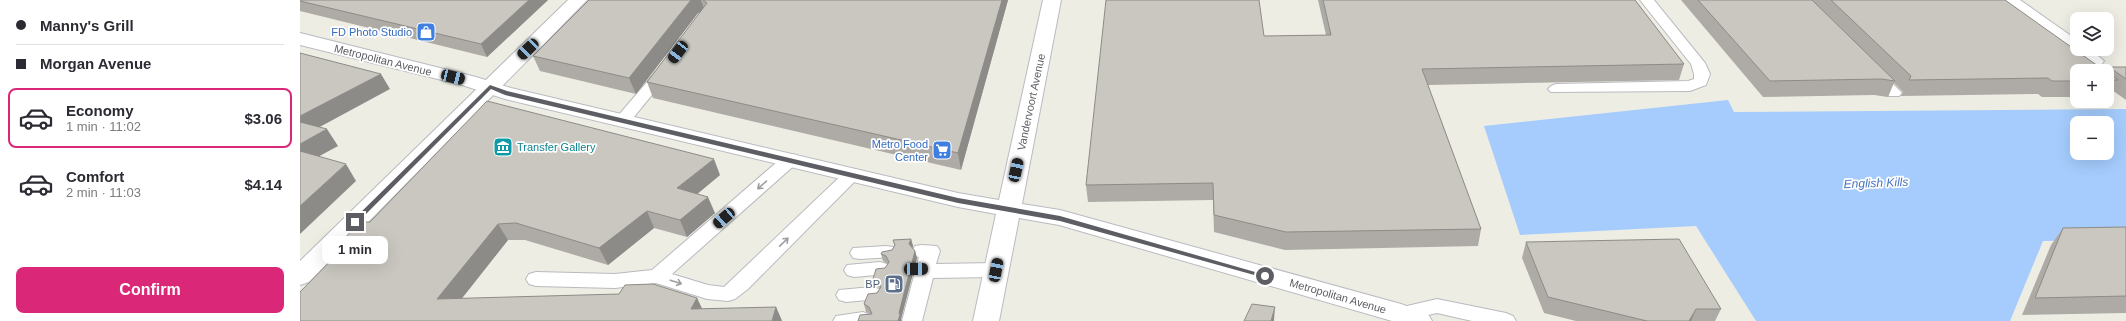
<!DOCTYPE html>
<meta charset="utf-8">
<style>
:root{--surface:#fff;--page:#f2f2f3;--text:#2b2b33;--muted:#7c7c81;--line:#e1e1e2;--accent:#db2777}
body{margin:0;font-family:Arial,sans-serif;background:var(--page);color:var(--text);height:100vh;display:flex;flex-direction:column;font-size:15px;white-space:nowrap}
*{box-sizing:border-box;margin:0}
p{font-size:13px;color:var(--muted)}
.icon{flex:none;width:22px;height:22px;fill:none;stroke:currentColor;stroke-width:2;stroke-linecap:round;stroke-linejoin:round}
.map{position:relative;flex:1;overflow:hidden}
.side{display:flex;flex-direction:column;background:var(--surface);width:300px}
.side>*{flex:none}
.hud{display:grid;align-content:center;height:88px;padding:0 16px;background:var(--surface)}
.buttons{position:absolute;left:1770px;top:12px;display:grid;gap:8px}
.buttons a{display:grid;place-items:center;width:44px;height:44px;border-radius:8px;background:var(--surface);box-shadow:0 4px 16px #0002;font-size:20px}
.end{position:absolute;width:18px;height:18px;margin:-9px;border:5px solid #5c5e64;background:#fff;box-shadow:0 0 0 2px #fff}
.from{border-radius:50%}
.bubble{position:absolute;height:28px;border-radius:8px;background:var(--surface);box-shadow:0 4px 16px #0002;font-size:13px;font-weight:700;line-height:28px;text-align:center}
.car{position:absolute;width:12px;height:24px;margin:-12px -6px;border-radius:5px;box-shadow:0 0 3px 1px #0007;background:linear-gradient(#222 24%,#8ab4d8 0 40%,#222 0 76%,#8ab4d8 0 86%,#222 0)}
.hud b{display:flex;align-items:center;gap:14px;height:38px;font-size:15px}
.hud b+b{border-top:1px solid var(--line)}
.hud i{width:10px;height:10px;background:var(--text)}
ul{padding:0;list-style:none}
li{display:flex;align-items:center;gap:12px;height:60px;margin:0 8px 6px;padding:0 8px;border:2px solid transparent;border-radius:8px}
li div{flex:1}
li b{display:block;font-size:15px}
li em{font-style:normal;font-weight:700}
li.active{border-color:var(--accent)}
li>.icon{width:36px;height:36px;stroke-width:1.5}
.action{display:flex;gap:8px;margin-top:auto;padding:8px 16px}
.action a{flex:1;height:46px;border-radius:8px;background:var(--accent);color:#fff;font-size:16px;font-weight:700;line-height:46px;text-align:center}
main{display:flex;flex:1;min-height:0}
.map>svg:first-child{display:block}
.water{fill:#a5ccfd;fill-rule:evenodd}
.lines{fill:none;stroke-linecap:round;stroke-linejoin:round}
.lane-casing{stroke:#b9babf;stroke-width:2}
.street-casing{stroke:#b9babf;stroke-width:2}
.secondary-casing{stroke:#b9bbc1;stroke-width:2}
.lane{fill:#fff;fill-rule:evenodd}
.street{fill:#fff;fill-rule:evenodd}
.secondary{fill:#fff;fill-rule:evenodd}
.wall{fill:#aeaba6}
.shaded-wall{fill:#8d8b87}
.building{fill:#cac7c1;stroke:#8d8b87}
.oneway{stroke:#9d9ea2}
.route{fill:#5c5e64}
.labels{text-anchor:middle;dominant-baseline:central;stroke-width:3.5;stroke-linejoin:round;paint-order:stroke}
.shop-label{font-size:11px;fill:#366cbe;stroke:#fff;text-anchor:end}
.street-label{font-size:11px;fill:#5c5e64;stroke:#fff}
.culture-label{font-size:11px;fill:#0d838f;stroke:#fff;text-anchor:start}
.service-label{font-size:11px;fill:#4e5e75;stroke:#fff;text-anchor:end}
.water-label{font-size:12px;font-style:italic;fill:#4774c0;stroke:#fff}
</style>
<main>
<section class="side">
<div class="hud">
<b><i class="from"></i>Manny's Grill</b>
<b><i></i>Morgan Avenue</b>
</div>
<ul>
<li class="active"><svg class="icon" aria-label="car" viewBox="0 0 24 24"><path d="M5 17H2v-5l4-1 3-4h7l3 4 3 1v5h-3M9 17h6M6 11h13"/><circle cx="7" cy="17" r="2"/><circle cx="17" cy="17" r="2"/></svg><div><b>Economy</b><p>1 min · 11:02</p></div><em>$3.06</em></li>
<li><svg class="icon" aria-label="car" viewBox="0 0 24 24"><path d="M5 17H2v-5l4-1 3-4h7l3 4 3 1v5h-3M9 17h6M6 11h13"/><circle cx="7" cy="17" r="2"/><circle cx="17" cy="17" r="2"/></svg><div><b>Comfort</b><p>2 min · 11:03</p></div><em>$4.14</em></li>
</ul>
<div class="action"><a>Confirm</a></div>
</section>
<div class="map">
<svg width="1826" height="321" viewBox="0 0 1826 321">
<rect width="100%" height="100%" fill="#eeede4"/>
<!-- water -->
<path class="water" d="M1428 100 1434 112 1826 109V240L1743 241 1710 321H1456L1396 226 1220 235 1184 126ZM1777 123H1807V153H1777Z"/>
<g class="lines">
<!-- lane casing -->
<g class="lane-casing">
<g id="lane">
<polygon points="1340,0 1354,0 1405,63 1410,74 1406,85 1390,91 1251,92 1248,89 1251,86 1256,84 1388,81 1394,79 1394,74 1391,64"/>
<polygon points="364,67 369,68 371,71 369,74 329,123 317,123 315,120 317,117 359,68"/>
<polygon points="1575,69 1580,71 1602,93 1599,96 1589,96 1567,74 1570,71"/>
<polygon points="491,154 497,155 499,159 497,163 372,274 408,285 424,287 547,170 553,169 559,170 562,174 448,289 435,299 428,301 407,299 356,283 315,288 236,286 229,284 226,279 229,274 236,272 315,274 352,270 485,155"/>
<polygon points="622,245 637,246 640,251 636,264 696,263 703,265 706,270 703,275 696,277 633,278 622,321 602,321 619,257 615,256 612,251 615,246"/>
<polygon points="586,246 593,247 596,252 593,257 560,259 553,258 550,253 553,248"/>
<polygon points="580,262 587,264 590,269 587,274 554,277 547,275 544,270 547,265"/>
<polygon points="572,287 579,289 582,294 579,299 546,302 539,300 536,295 539,290"/>
<polygon points="1137,299 1206,313 1213,316 1216,321 1172,321 1137,313 1100,321 1094,319 1091,314 1094,309"/>
<polygon points="563,312 570,315 573,321 533,321 536,316"/>
</g>
</g>
<!-- street casing -->
<g class="street-casing">
<g id="street">
<polygon points="268,0 287,0 9,282 0,285 0,261"/>
<polygon points="1700,0 1720,0 1777,40 1777,49 1790,49 1804,61 1801,65 1794,67 1787,65"/>
</g>
</g>
<!-- secondary casing -->
<g class="secondary-casing">
<polygon id="secondary" points="743,0 761,0 722,204 760,210 1101,304 1128,314 1132,321 1092,321 759,225 719,218 699,321 673,321 696,214 658,207 205,99 162,85 0,45 0,33 176,77 211,88 658,193 699,200"/>
</g>
<!-- lane -->
<use href="#lane" class="lane"/>
<!-- street -->
<use href="#street" class="street"/>
<!-- secondary -->
<use href="#secondary" class="secondary"/>
</g>
<!-- wall -->
<g class="wall">
<polygon points="0,0 248,0 187,57 0,11"/>
<polygon points="289,0 708,0 661,170 353,98 347,82 400,13 398,13 336,94 240,71 233,56"/>
<polygon points="1018,0 1335,0 1384,64 1379,80 1128,85 1181,229 1178,246 985,250 914,232 913,200 788,202 786,185 964,36 1026,35"/>
<polygon points="1381,0 1705,0 1777,71 1777,97 1742,97 1738,94 1601,96 1603,92 1594,83 1588,97 1574,95 1463,97"/>
<polygon points="1809,67 1826,67 1826,100 1812,90 1808,96 1807,96 1807,71 1806,71"/>
<polygon points="420,175 397,194 415,213 387,237 354,228 308,265 225,240 208,240 162,298 397,298 402,309 476,307 482,321 0,321 39,252 36,247 70,222"/>
<polygon points="1826,227 1826,313 1722,315 1751,245 1763,228"/>
<polygon points="611,239 613,246 612,248 615,251 617,258 601,319 571,314 566,312 564,304 577,293 580,288 575,286 573,279 585,268 588,264 583,261 581,254 592,250 595,247 593,240"/>
<polygon points="1226,242 1421,309 1415,321 1276,321 1244,313 1222,258"/>
</g>
<!-- shaded-wall -->
<g class="shaded-wall">
<polygon points="229,0 248,0 187,57 181,44"/>
<polygon points="391,0 401,0 405,12 398,13 336,94 329,78"/>
<polygon points="702,0 708,0 661,170 658,153"/>
<polygon points="81,74 90,89 3,136 0,131 0,116"/>
<polygon points="27,129 38,146 3,165 0,160 0,144"/>
<polygon points="414,159 420,175 384,205 377,188"/>
<polygon points="46,164 56,181 0,234 0,206"/>
<polygon points="408,197 415,213 387,237 380,220"/>
<polygon points="347,211 354,228 308,265 299,248"/>
<polygon points="198,224 208,240 148,316 137,299"/>
<polygon points="611,239 613,246 611,252 609,244"/>
<polygon points="615,251 617,258 601,319 602,321 598,321 599,313"/>
<polygon points="397,298 405,315 391,309"/>
<polygon points="476,307 482,321 472,321"/>
<polygon points="975,307 974,320 974,321 971,321"/>
<polygon points="1396,309 1391,321 1389,321"/>
</g>
<!-- building -->
<g class="building">
<polygon points="0,0 229,0 181,44 0,1"/>
<polygon points="289,0 391,0 329,78 233,56"/>
<polygon points="403,0 702,0 658,153 347,82 407,3"/>
<polygon points="806,0 959,0 964,36 1031,35 1023,0 1335,0 1384,64 1122,69 1181,229 986,232 914,215 913,183 786,185"/>
<polygon points="1398,0 1512,0 1595,81 1581,79 1470,81"/>
<polygon points="1531,0 1705,0 1805,71 1777,71 1777,81 1752,81 1748,78 1609,80 1611,76"/>
<polygon points="0,53 81,74 0,116"/>
<polygon points="1809,67 1826,67 1826,79"/>
<polygon points="1807,72 1818,80 1807,80"/>
<polygon points="187,101 414,159 377,188 408,197 380,220 347,211 299,248 216,223 198,224 137,299 319,294 325,285 353,284 397,298 391,309 476,307 472,321 0,321 0,292 44,247 36,247 60,222 70,222"/>
<polygon points="0,122 27,129 0,144"/>
<polygon points="0,151 46,164 0,206"/>
<polygon points="1826,227 1826,296 1735,298 1763,228"/>
<polygon points="611,239 609,244 615,251 599,313 600,315 598,321 558,321 560,315 572,314 569,307 564,304 568,294 577,293 581,287 578,281 573,279 576,269 585,268 589,262 586,256 581,254 582,252 592,250 595,245 593,240"/>
<polygon points="1379,239 1421,309 1396,309 1389,321 1347,321 1248,297 1226,242"/>
<polygon points="952,304 975,307 971,321 944,321"/>
</g>
<!-- one-way arrows -->
<defs><path id="oneway-shaft" d="M-6 0H5M1.5-3L5.5 0L1.5 3" fill="none" stroke-width="1.6" stroke-linecap="round" stroke-linejoin="round"/></defs>
<g class="oneway">
<use href="#oneway-shaft" transform="translate(462 185) rotate(139)"/>
<use href="#oneway-shaft" transform="translate(484 242) rotate(-44)"/>
<use href="#oneway-shaft" transform="translate(376 282) rotate(18)"/>
</g>
<!-- route -->
<polygon class="route" points="190,85 207,91 658,198 760,216 969,276 965,278 760,221 658,203 205,95 191,89 57,223 53,223 53,220"/>
<!-- icons -->
<defs>
<g id="shop-square" transform="scale(1)"><rect x="-9" y="-9" width="18" height="18" rx="4" fill="#3f7fe0" stroke="#fff"/><path d="M-5-2.5h2.3a2.7 3.5 0 0 1 5.4 0H5L5.5 6h-11ZM-1.5-2.5h3a1.5 2.3 0 0 0-3 0Z" fill="#fff"/></g>
<g id="museum-square" transform="scale(1)"><rect x="-9" y="-9" width="18" height="18" rx="4" fill="#0f9aa8" stroke="#fff"/><path d="M0-6L6-3V-2H-6V-3ZM-5-1h2V3h-2ZM-1-1h2V3h-2ZM3-1h2V3H3ZM-6 4H6V6H-6Z" fill="#fff"/></g>
<g id="supermarket-square" transform="scale(1)"><rect x="-9" y="-9" width="18" height="18" rx="4" fill="#3f7fe0" stroke="#fff"/><path d="M-6-5.5h2.5l.6 2H6L4.5 2H-2.5L-4.4-4H-6ZM-1.5 3.2a1.3 1.3 0 1 0 .1 0ZM3 3.2a1.3 1.3 0 1 0 .1 0Z" fill="#fff"/></g>
<g id="fuel-square" transform="scale(1)"><rect x="-9" y="-9" width="18" height="18" rx="4" fill="#5c6f8a" stroke="#fff"/><path d="M-5.5-6h7V0h2V4h1.3V-2.5L3-4.5l.8-.8L6-3V5H2.5V1h-1V6h-7ZM-4.2-4.7v3.2H.2V-4.7Z" fill="#fff"/></g>
</defs>
<g fill-rule="evenodd">
<use href="#shop-square" x="126" y="32"/>
<use href="#museum-square" x="203" y="147"/>
<use href="#supermarket-square" x="642" y="150"/>
<use href="#fuel-square" x="594" y="284"/>
</g>
<g class="labels">
<!-- shop labels -->
<g class="shop-label">
<text x="112" y="32">FD Photo Studio</text>
<text x="628" y="144">Metro Food<tspan x="628" dy="13">Center</tspan></text>
</g>
<!-- street labels -->
<g class="street-label">
<text transform="translate(83 60) rotate(14)">Metropolitan Avenue</text>
<text transform="translate(731 102) rotate(-78)">Vandervoort Avenue</text>
<text transform="translate(1038 296) rotate(16)">Metropolitan Avenue</text>
</g>
<!-- culture labels -->
<g class="culture-label">
<text x="217" y="147">Transfer Gallery</text>
</g>
<!-- service labels -->
<g class="service-label">
<text x="580" y="284">BP</text>
</g>
<!-- water labels -->
<g class="water-label">
<text transform="translate(1576 183) rotate(-2)">English Kills</text>
</g>
</g>
</svg>
<div class="buttons">
<a><svg class="icon" aria-label="layers" viewBox="0 0 24 24"><path d="M12 4l9 5-9 5-9-5zM3 14l9 5 9-5"/></svg></a>
<a>+</a>
<a>−</a>
</div>
<i class="end from" style="left:965px;top:276px"></i>
<i class="end" style="left:55px;top:222px"></i>
<div class="bubble" style="left:22px;top:236px;width:66px">1 min</div>
<i class="car" style="left:228px;top:49px;rotate:226deg"></i>
<i class="car" style="left:378px;top:52px;rotate:217deg"></i>
<i class="car" style="left:153px;top:77px;rotate:104deg"></i>
<i class="car" style="left:716px;top:170px;rotate:12deg"></i>
<i class="car" style="left:424px;top:218px;rotate:229deg"></i>
<i class="car" style="left:616px;top:269px;rotate:89deg"></i>
<i class="car" style="left:696px;top:270px;rotate:11deg"></i>
</div>
</main>
